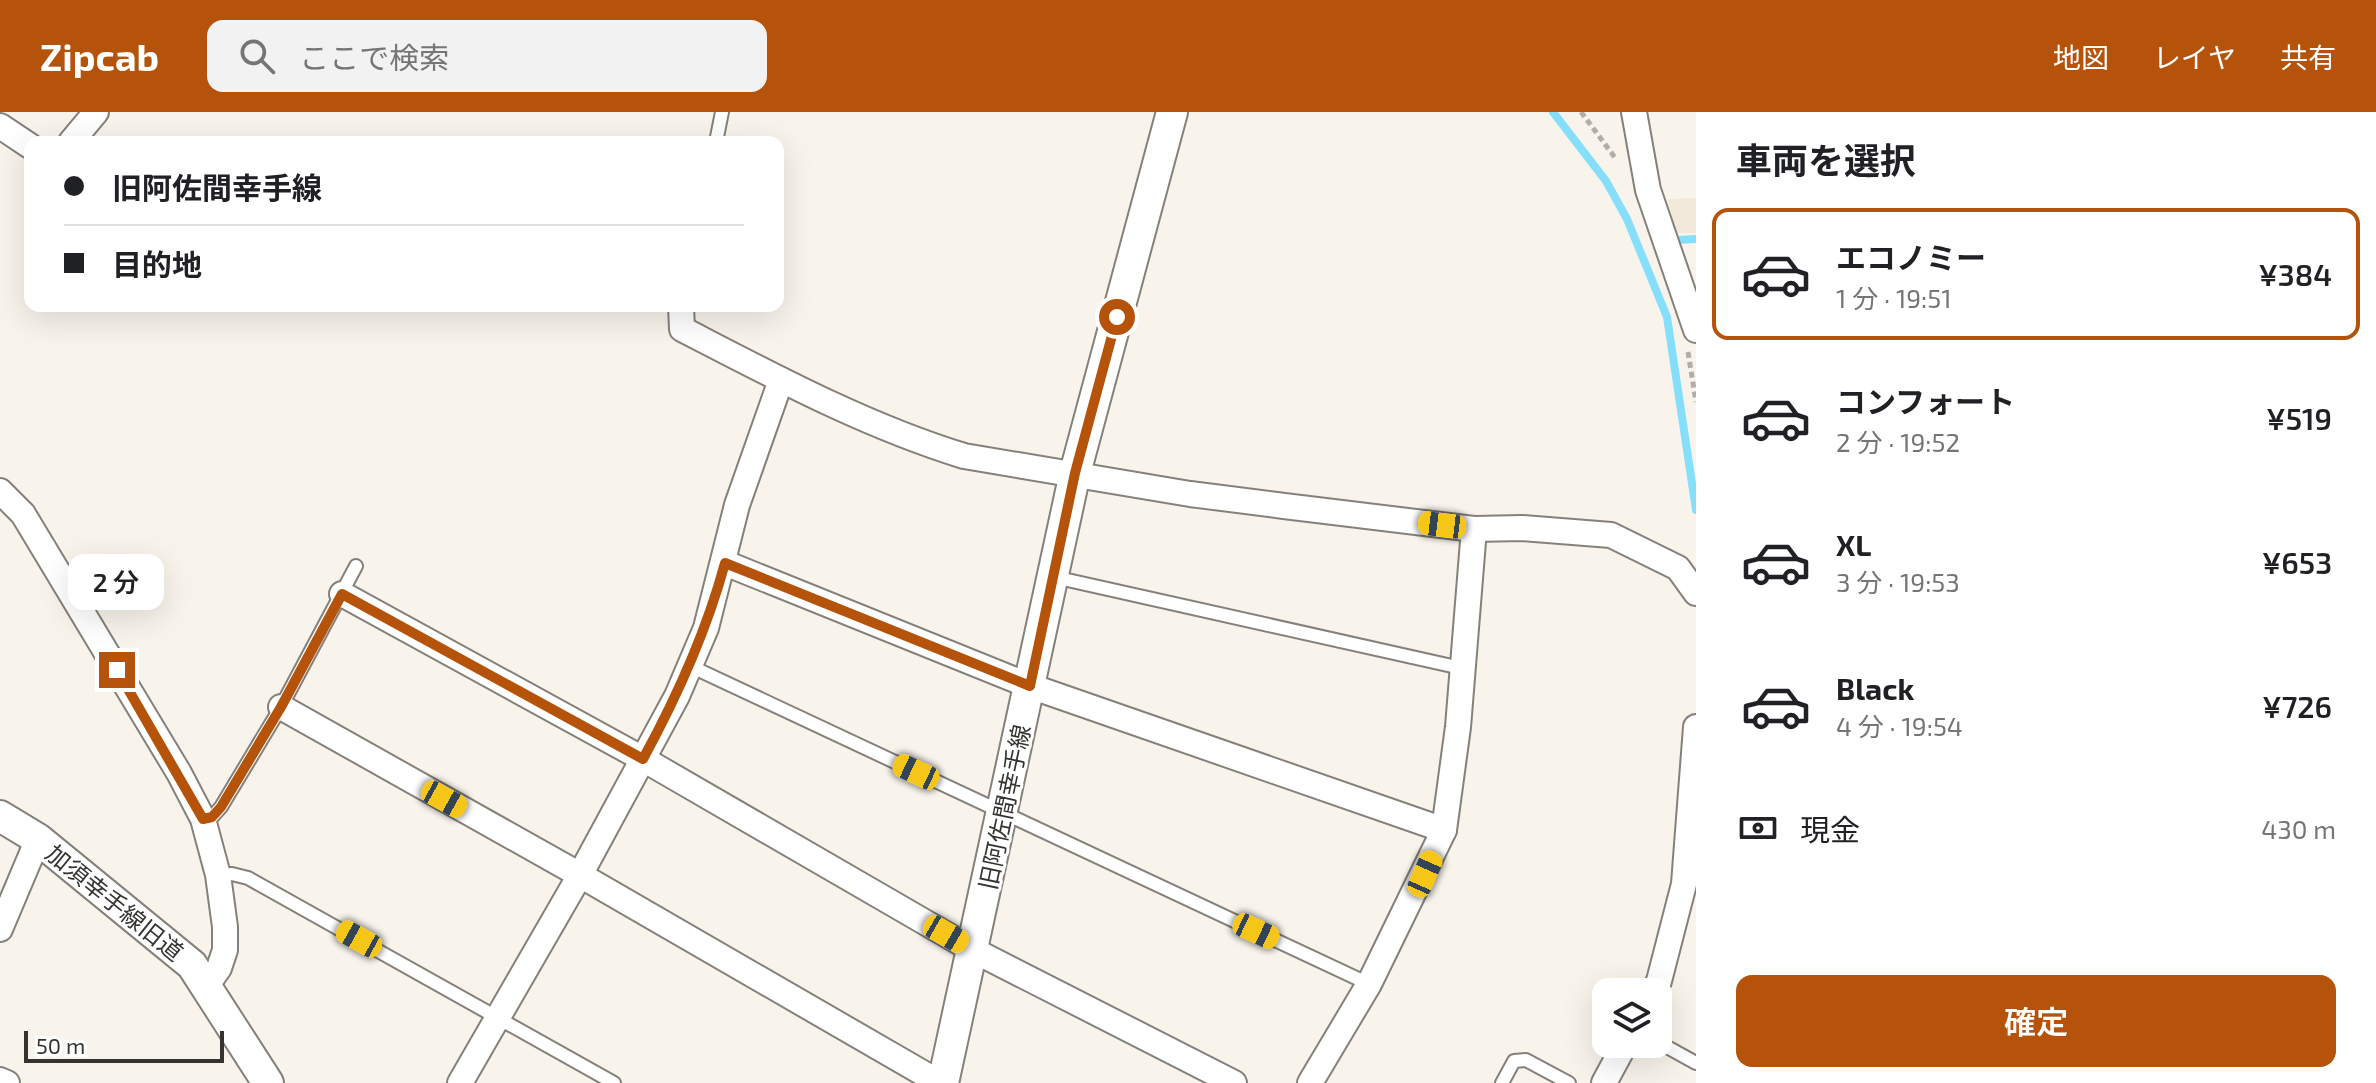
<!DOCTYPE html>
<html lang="ja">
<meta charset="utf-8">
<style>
:root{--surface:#fff;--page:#f2f2f2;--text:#202124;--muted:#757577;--line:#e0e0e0;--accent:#b45309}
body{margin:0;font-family:"Exo 2","Noto Sans JP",sans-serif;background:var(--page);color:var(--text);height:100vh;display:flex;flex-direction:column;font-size:30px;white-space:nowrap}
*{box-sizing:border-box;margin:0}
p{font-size:26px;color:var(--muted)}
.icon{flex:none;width:44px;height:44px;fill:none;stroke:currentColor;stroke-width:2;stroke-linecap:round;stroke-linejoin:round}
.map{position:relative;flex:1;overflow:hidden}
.drawer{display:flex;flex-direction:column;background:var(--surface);width:680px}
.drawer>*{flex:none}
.top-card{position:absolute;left:24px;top:24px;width:760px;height:176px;border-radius:16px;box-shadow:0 8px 32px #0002;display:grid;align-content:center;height:176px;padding:0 40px;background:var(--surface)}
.controls{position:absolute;left:1592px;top:866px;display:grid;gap:16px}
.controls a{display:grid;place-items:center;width:80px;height:80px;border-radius:16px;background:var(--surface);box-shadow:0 8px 32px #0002;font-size:40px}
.scale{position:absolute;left:24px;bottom:20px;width:200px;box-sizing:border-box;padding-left:8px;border:4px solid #353330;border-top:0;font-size:22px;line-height:28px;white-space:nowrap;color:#353330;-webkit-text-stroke:6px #fff;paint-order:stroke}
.end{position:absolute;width:36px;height:36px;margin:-18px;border:10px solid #b45309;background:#fff;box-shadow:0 0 0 4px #fff}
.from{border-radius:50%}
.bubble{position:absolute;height:56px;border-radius:16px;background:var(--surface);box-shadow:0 8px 32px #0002;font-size:26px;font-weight:600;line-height:56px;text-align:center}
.car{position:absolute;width:24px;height:48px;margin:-24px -12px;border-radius:10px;box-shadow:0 0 6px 2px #0007;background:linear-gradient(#f5c518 24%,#345 0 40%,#f5c518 0 76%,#345 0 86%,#f5c518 0)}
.top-card b{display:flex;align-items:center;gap:28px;height:76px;font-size:30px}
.top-card b+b{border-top:2px solid var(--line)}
.top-card i{width:20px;height:20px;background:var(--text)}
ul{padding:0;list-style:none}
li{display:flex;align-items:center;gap:24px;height:132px;margin:0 16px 12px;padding:0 24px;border:4px solid transparent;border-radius:16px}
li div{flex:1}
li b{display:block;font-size:30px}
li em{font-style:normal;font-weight:600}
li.on{border-color:var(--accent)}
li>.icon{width:72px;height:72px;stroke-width:1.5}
h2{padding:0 40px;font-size:36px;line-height:96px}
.pay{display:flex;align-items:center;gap:20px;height:88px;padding:0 40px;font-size:30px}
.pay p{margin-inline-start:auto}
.button{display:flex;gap:16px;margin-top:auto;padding:16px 40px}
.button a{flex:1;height:92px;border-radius:16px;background:var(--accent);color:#fff;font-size:32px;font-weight:600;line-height:92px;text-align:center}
header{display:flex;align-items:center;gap:48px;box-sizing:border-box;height:112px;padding:0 40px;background:var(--accent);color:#fff}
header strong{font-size:38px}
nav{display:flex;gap:44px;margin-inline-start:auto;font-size:28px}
.search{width:560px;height:72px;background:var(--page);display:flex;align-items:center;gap:20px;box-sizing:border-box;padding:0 28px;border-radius:16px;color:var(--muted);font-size:30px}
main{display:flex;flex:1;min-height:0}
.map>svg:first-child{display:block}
.built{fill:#f2e9db}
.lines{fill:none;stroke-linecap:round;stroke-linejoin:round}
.stream{stroke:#85dffb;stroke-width:8}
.service-casing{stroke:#85817a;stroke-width:16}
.minor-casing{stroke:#85817a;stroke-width:28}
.tertiary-casing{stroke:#85817a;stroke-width:34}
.path{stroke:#b1aea8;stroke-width:5;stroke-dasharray:6 4;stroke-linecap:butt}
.service{stroke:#fff;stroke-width:12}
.minor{stroke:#fff;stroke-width:24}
.tertiary{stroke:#fff;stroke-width:30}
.route{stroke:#b45309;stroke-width:10}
.labels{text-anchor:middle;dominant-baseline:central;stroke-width:6;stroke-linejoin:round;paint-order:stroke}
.street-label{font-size:24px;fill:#353330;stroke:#fff}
</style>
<header>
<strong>Zipcab</strong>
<div class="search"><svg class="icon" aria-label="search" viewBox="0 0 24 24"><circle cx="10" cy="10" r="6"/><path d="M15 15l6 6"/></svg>ここで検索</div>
<nav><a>地図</a><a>レイヤ</a><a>共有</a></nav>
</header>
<main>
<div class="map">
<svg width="1696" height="971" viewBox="0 0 1696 971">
<rect width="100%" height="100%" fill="#f8f4ec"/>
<!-- built -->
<polygon class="built" points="1696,86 1696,121 1675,121 1668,87"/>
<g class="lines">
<!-- stream -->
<g class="stream">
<polyline points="1553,0 1606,69 1627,107 1667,205 1696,398"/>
<polyline points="1677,128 1696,127"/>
</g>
<!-- service casing -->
<g class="service-casing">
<g id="service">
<polyline points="716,30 722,0"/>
<polyline points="1054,465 1461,556"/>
<polyline points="690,554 1369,872"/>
<polyline points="203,707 212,705 221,695 281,595 356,454"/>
<polyline points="218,763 232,762 248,766 614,971"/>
<polyline points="1658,930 1696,951"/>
<polyline points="1502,971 1514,949 1526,948 1569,971"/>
</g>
</g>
<!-- minor casing -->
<g class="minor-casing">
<g id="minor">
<polyline points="1634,0 1648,78 1696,218"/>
<polyline points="0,14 30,34"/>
<polyline points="71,30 96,0"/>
<path d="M681 194 682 217C773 264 866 314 964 344L1190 382 1284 394 1474 417 1522 416 1611 423 1678 456 1696 481"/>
<polyline points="0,379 23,402 179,661 203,707 218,763 225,815 225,838 219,856 205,876"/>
<polyline points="725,451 1030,574 1444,718"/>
<polyline points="342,482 643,647 973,838 1234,971"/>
<polyline points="281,595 580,763 940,971"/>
<polyline points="0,817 38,727"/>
<polyline points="1653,880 1659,869 1684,772 1696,615"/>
<polyline points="0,968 7,971"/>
<polyline points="460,971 580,763 677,584 706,516 737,393 781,268"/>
<polyline points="1310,971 1369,872 1444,718 1458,615 1474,417"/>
<polyline points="1604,971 1625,932"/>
</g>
</g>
<!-- tertiary casing -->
<g class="tertiary-casing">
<g id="tertiary">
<polyline points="0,704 38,727 192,853 268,971"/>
<polyline points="943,971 1075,361 1172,0"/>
</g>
</g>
<!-- path -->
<g class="path">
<polyline points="1581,0 1616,47"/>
<polyline points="1688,240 1696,290"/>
</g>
<!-- service -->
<use href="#service" class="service"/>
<!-- minor -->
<use href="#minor" class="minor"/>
<!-- tertiary -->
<use href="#tertiary" class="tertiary"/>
</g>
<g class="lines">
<!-- route -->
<path class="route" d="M117 558 203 707 212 705 221 695 281 595 342 482 643 647C678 583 706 521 725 451L1030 574 1075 361 1117 205"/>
</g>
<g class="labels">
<!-- street labels -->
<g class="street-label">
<text transform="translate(1004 695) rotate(-78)">旧阿佐間幸手線</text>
<text transform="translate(115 790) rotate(39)">加須幸手線旧道</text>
</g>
</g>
</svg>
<div class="controls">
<a><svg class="icon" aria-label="layers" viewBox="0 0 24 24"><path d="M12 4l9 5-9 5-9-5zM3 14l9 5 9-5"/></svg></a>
</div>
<div class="scale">50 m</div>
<i class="end from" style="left:1117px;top:205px"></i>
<i class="end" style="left:117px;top:558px"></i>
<div class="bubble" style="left:68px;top:442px;width:96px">2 分</div>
<i class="car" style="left:1442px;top:413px;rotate:277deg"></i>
<i class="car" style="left:916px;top:660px;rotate:295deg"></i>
<i class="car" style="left:444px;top:687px;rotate:119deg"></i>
<i class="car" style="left:1425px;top:762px;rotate:24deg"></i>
<i class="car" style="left:1256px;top:819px;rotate:115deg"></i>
<i class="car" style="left:946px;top:822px;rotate:120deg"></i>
<i class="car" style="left:359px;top:827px;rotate:299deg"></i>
<div class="top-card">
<b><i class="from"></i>旧阿佐間幸手線</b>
<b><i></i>目的地</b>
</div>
</div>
<section class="drawer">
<h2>車両を選択</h2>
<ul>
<li class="on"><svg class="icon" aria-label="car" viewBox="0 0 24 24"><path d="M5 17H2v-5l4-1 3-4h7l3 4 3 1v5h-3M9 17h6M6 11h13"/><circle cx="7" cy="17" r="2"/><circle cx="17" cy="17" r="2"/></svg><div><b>エコノミー</b><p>1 分 · 19:51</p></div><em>¥384</em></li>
<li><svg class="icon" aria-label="car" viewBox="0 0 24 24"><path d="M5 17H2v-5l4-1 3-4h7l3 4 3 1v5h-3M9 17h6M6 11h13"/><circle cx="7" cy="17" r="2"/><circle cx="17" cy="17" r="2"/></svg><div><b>コンフォート</b><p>2 分 · 19:52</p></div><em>¥519</em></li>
<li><svg class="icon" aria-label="car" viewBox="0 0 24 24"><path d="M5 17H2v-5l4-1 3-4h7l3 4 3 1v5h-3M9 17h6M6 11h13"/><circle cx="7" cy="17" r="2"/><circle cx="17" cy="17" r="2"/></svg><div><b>XL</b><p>3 分 · 19:53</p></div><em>¥653</em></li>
<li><svg class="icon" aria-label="car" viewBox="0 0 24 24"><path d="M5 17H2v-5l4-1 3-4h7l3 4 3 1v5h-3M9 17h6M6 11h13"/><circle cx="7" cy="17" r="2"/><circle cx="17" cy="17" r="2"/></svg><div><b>Black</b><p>4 分 · 19:54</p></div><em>¥726</em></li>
</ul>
<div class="pay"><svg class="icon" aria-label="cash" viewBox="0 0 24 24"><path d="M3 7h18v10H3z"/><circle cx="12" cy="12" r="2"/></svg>現金<p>430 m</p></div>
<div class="button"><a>確定</a></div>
</section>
</main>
